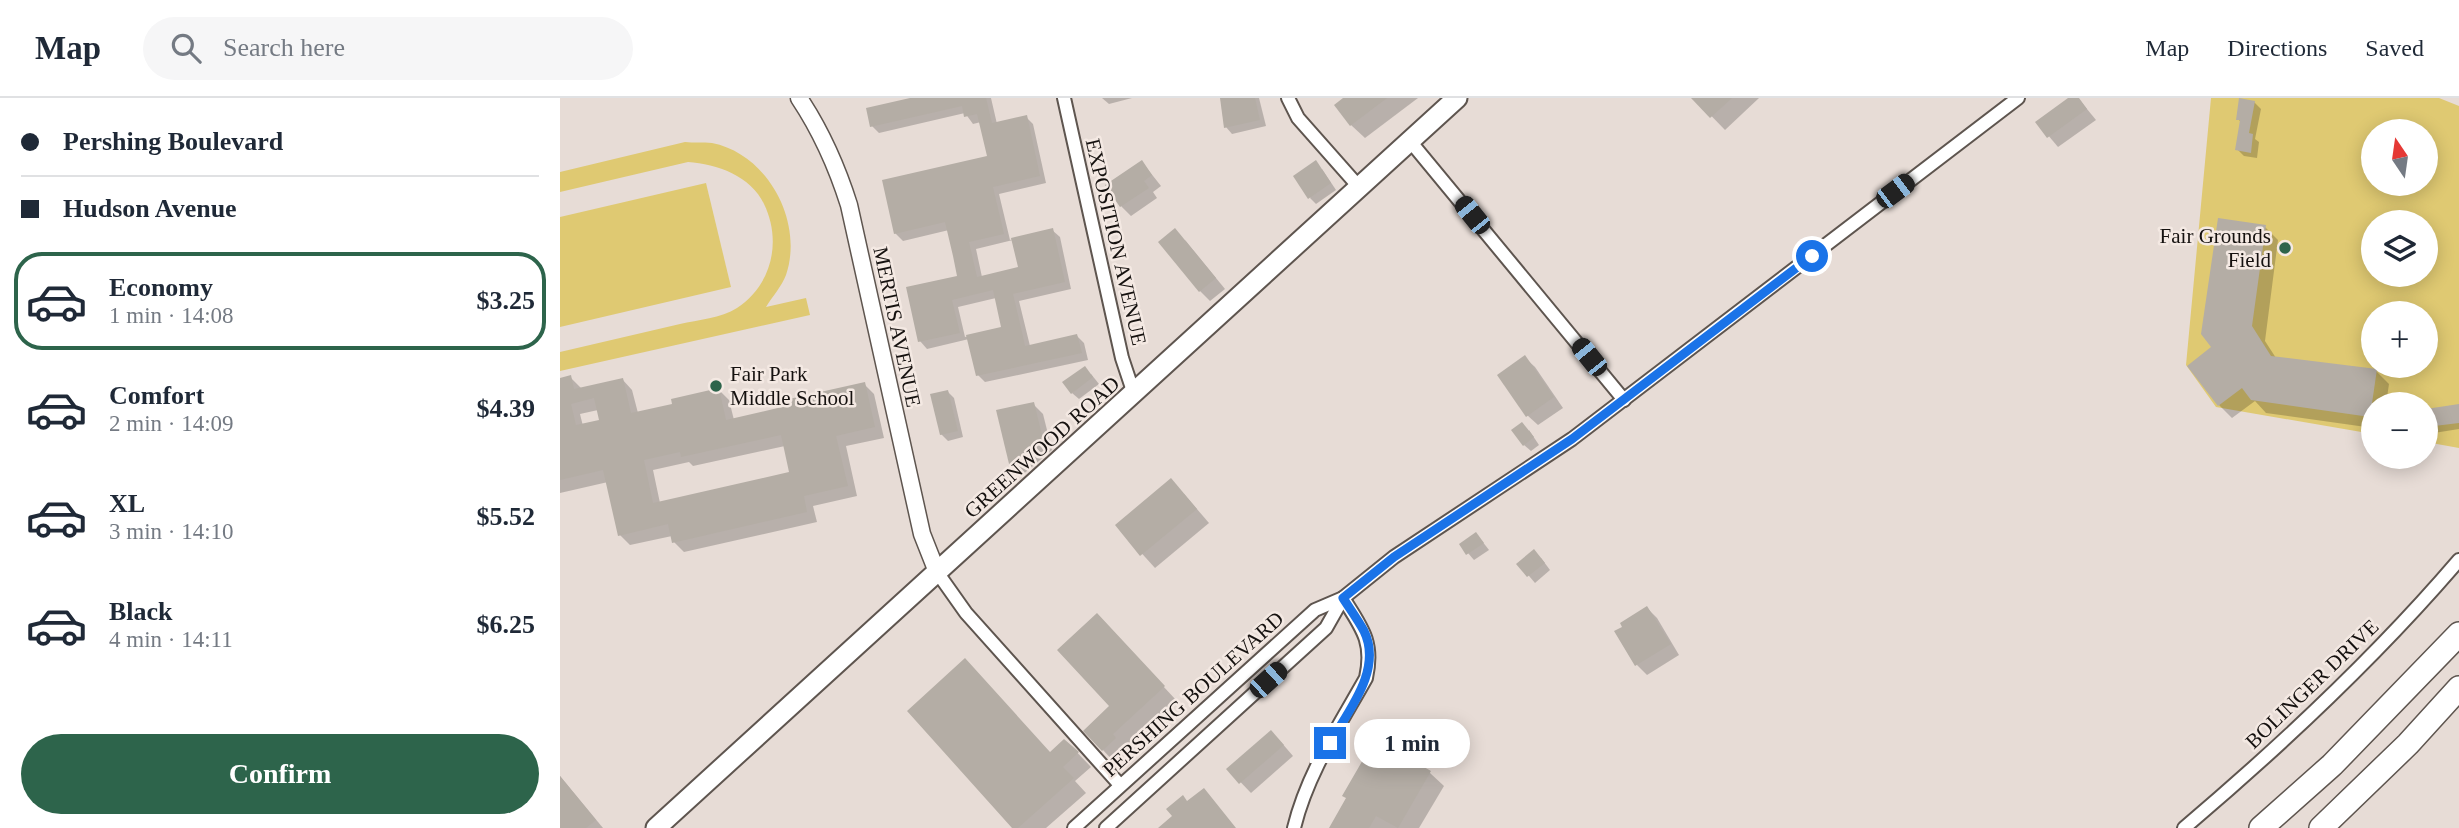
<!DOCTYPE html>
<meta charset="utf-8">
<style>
:root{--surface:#fff;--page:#f6f6f7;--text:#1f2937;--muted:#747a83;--line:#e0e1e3;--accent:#2d644b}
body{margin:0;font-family:"Times New Roman",serif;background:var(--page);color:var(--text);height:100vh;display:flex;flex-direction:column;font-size:26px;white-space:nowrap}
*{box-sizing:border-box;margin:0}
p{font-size:23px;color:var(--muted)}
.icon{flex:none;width:38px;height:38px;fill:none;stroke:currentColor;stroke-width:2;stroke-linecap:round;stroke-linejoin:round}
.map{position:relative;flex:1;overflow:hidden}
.side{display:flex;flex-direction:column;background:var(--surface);width:560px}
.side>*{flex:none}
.top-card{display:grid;align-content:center;height:154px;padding:0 21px;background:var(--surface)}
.needle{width:46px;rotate:347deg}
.controls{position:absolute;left:1801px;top:21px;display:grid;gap:14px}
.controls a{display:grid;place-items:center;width:77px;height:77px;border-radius:50%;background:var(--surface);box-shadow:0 4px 18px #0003;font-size:35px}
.end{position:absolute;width:32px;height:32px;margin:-16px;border:9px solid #1a73e8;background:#fff;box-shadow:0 0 0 4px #fff}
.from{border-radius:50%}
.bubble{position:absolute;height:49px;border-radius:24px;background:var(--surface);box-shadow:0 4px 18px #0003;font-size:23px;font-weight:700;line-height:49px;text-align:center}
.car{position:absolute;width:21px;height:42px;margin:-21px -10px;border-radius:9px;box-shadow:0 0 5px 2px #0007;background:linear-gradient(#222 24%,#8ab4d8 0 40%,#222 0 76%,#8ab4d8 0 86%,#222 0)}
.top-card b{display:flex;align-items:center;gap:24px;height:66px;font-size:26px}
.top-card b+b{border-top:2px solid var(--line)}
.top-card i{width:18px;height:18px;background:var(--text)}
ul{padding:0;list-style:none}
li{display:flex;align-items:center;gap:21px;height:98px;margin:0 14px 10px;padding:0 7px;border:4px solid transparent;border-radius:28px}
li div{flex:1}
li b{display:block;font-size:26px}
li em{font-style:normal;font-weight:700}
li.current{border-color:var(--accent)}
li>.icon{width:63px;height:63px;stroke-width:1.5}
.cta{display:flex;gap:14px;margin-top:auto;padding:14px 21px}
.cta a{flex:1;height:80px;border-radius:42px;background:var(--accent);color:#fff;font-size:28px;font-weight:700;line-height:80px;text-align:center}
header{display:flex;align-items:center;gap:42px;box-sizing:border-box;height:98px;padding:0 35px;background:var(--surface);border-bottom:2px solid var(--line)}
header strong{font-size:33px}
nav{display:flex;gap:38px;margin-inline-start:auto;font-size:24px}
.search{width:490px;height:63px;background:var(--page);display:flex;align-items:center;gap:18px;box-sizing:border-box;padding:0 24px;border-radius:38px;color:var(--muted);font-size:26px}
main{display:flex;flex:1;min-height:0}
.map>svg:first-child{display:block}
.green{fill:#dfc972;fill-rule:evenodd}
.shadow{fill:#0003;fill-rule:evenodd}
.building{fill:#b4ada5;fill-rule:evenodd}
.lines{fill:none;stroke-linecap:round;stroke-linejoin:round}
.minor-casing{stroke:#5e554f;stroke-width:16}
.tertiary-casing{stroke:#5e554f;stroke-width:19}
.primary-casing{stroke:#5e554f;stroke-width:23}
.motorway-casing{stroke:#5e554f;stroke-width:26}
.minor{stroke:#fff;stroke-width:12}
.tertiary{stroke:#fff;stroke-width:16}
.primary{stroke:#fff;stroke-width:19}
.motorway{stroke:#fff;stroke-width:23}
.route{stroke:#1a73e8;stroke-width:9}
.poi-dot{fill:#2d644b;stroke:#f4e9e3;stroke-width:2.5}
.labels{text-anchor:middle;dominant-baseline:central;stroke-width:5;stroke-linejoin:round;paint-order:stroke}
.poi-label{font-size:21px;fill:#15110f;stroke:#f4e9e3;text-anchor:end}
.street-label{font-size:21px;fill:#15110f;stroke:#f4e9e3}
</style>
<header>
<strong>Map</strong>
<div class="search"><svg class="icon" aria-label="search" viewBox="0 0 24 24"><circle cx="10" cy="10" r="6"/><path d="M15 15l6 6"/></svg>Search here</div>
<nav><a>Map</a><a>Directions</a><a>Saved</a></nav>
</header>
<main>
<section class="side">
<div class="top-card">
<b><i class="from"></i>Pershing Boulevard</b>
<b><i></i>Hudson Avenue</b>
</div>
<ul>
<li class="current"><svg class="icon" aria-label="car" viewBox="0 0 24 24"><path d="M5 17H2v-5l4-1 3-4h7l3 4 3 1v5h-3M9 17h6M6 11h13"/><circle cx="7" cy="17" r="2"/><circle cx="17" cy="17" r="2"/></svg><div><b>Economy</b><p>1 min · 14:08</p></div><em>$3.25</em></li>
<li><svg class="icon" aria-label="car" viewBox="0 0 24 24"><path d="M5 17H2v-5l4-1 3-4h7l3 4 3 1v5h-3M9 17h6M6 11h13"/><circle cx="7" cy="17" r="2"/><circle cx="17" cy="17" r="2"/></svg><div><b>Comfort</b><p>2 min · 14:09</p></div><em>$4.39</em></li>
<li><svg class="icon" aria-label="car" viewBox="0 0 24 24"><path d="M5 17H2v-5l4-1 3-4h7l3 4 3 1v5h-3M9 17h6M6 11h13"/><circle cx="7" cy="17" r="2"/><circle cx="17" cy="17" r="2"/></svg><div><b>XL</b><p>3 min · 14:10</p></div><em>$5.52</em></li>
<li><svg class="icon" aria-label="car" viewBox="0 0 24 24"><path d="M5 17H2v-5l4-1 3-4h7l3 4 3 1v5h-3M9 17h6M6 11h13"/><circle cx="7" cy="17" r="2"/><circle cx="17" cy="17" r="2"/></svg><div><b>Black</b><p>4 min · 14:11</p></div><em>$6.25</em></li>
</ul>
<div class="cta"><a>Confirm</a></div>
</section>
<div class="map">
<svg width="1899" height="730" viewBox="0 0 1899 730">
<rect width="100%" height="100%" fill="#e7dcd6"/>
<!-- green -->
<g class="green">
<path d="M1651 0H1879L1899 8V350L1866 344V306H1813V336L1656 309 1626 267ZM1813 33H1866V86H1813ZM1813 124H1866V177H1813ZM1813 215H1866V268H1813Z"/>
<path d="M125 44C133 45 143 44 152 45 208 56 244 124 226 177 222 188 212 199 206 209L246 200 250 217 0 273V254C40 245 80 235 120 226 138 222 161 220 177 210 212 187 222 143 204 106 191 78 157 66 128 64L0 94V74Z"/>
<polygon points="146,85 171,189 0,229 0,119"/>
</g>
<!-- shadow -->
<g class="shadow">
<path d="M358 0H431L437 26 466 19 473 26 486 85 439 96 450 142 492 132 500 139 511 191 459 203 470 248 517 238 524 245 528 262 425 284 418 277 409 241 367 251 360 243 399 179 389 132 343 143 335 135 429 59 421 24 413 26 405 15 319 35 312 28ZM453 142 460 171 422 179 416 151ZM436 200 443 230 405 239 398 209Z"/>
<polygon points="542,0 572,0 549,6"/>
<polygon points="661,0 699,0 706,28 672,36 666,29"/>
<polygon points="786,0 858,0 805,40 791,27"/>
<polygon points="1134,0 1199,0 1165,32"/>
<polygon points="1511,0 1518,0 1536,22 1498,49 1477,24"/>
<polygon points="1694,4 1701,11 1695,41 1699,44 1697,60 1684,58 1677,51 1682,25 1678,21"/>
<polygon points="582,64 601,88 593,94 597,100 571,118 561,108"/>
<polygon points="762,71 776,92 756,106 750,100"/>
<polygon points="1705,129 1718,142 1705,243 1716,260 1816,273 1829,286 1826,306 1813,306 1813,330 1706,315 1695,303 1672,320 1659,307 1654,250"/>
<polygon points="625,142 665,191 650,203 640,193"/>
<polygon points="964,259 975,269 1003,310 978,327 967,317"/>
<polygon points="531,276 539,286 519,301 512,295"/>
<path d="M10 279 22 291 62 281 72 292 78 315 114 307 159 292 169 302 174 322 224 311 304 286 314 296 324 340 286 348 297 398 253 408 257 424 124 454 114 444 112 438 70 447 60 437 48 384 0 395V282ZM38 312 41 323 23 328 20 316ZM225 348 232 375 100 405 93 372 129 364 133 368Z"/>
<polygon points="388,294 394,300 403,339 388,343 381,336"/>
<polygon points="473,306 483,316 492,352 461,378 451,369"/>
<polygon points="1899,308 1899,331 1874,335 1868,328 1866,312"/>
<polygon points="969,332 979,347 971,353 964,347"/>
<polygon points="624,396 649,425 595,470 557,428"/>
<polygon points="922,443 929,452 914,462 901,447"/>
<polygon points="981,460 990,472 975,485 959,466"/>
<polygon points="1087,510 1097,520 1119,557 1087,577 1077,567"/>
<polygon points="549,530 616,602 564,650 568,653 555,665 543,652 552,609"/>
<polygon points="816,643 870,675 884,688 859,730 771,730"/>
<polygon points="721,644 733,658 691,695 668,671"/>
<polygon points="510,647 531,669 515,683 526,695 486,730 455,730 490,656"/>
<polygon points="0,678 43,730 0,730"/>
</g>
<!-- building -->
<g class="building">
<polygon points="350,0 426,0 432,25 467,17 480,78 433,89 444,136 409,144 417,179 458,169 451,140 493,130 505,184 453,196 462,234 465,248 517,236 522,255 416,278 406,237 441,229 433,192 392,202 400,235 358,244 346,189 397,178 393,158 385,124 334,136 322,82 427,58 417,16 404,19 402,8 310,29 306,10"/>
<polygon points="660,0 695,0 700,22 664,30"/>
<polygon points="783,0 827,0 790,28 774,7"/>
<polygon points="1131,0 1172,0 1150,20"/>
<polygon points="1508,0 1519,0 1527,11 1487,40 1475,24"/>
<polygon points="1679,0 1695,3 1689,35 1693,36 1691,55 1675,52 1680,22 1676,22"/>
<polygon points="582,62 592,77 584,83 589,90 560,109 545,87"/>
<polygon points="756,62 771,85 748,101 733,78"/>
<polygon points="1658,120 1706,127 1692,228 1711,258 1817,271 1810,319 1691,302 1682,290 1658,308 1627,268 1651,249 1641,236"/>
<polygon points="615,130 656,180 639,194 598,144"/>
<polygon points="965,257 994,299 966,319 937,277"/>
<polygon points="525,268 533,279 511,296 502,284"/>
<path d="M11 277 14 291 63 280 71 315 112 306 111 301 159 290 166 322 222 309 220 303 305 284 315 329 276 338 288 388 244 398 247 414 112 445 108 426 58 438 43 372 0 382V280ZM34 300 39 322 16 327 11 306ZM221 337 229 374 93 405 84 362 120 354 121 359Z"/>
<polygon points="388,292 398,333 380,337 370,296"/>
<polygon points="474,304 483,341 450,370 436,312"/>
<polygon points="1899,306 1899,325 1866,329 1866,311"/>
<polygon points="962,324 974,339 963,348 951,332"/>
<polygon points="611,380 637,411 580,458 555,427"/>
<polygon points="916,434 924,445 906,457 899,446"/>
<polygon points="974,451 985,465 967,479 956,466"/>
<polygon points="1087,508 1111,546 1075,568 1054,533 1062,529 1060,525"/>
<polygon points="537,515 605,588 553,636 556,640 542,653 523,633 549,608 497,552"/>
<polygon points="405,560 490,654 504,641 519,654 503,669 514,680 458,730 452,730 347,613"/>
<polygon points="711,632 724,647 679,686 666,671"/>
<polygon points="815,641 871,673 838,730 816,718 809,730 769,730 786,700 782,698"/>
<polygon points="0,678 36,722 26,730 0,730"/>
<polygon points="644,690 676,730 598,730 612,718 606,711 623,697 627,703"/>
</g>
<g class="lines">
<!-- minor casing -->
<g class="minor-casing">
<g id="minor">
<polyline points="504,0 562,260 574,296"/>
<polyline points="728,0 738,20 799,89"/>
<polyline points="850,43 1064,302"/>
<polyline points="377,474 406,515 560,687"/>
<polyline points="514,730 755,512 783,500 834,459 1012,341 1458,0"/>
<polyline points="546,730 766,530 783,500"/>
<path d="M734 730C747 676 779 628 806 580 814 544 802 530 783 500"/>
<path d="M1624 730C1722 647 1816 559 1899 462"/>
</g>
</g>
<!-- tertiary casing -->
<g class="tertiary-casing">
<path id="tertiary" d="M239 0C261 33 277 69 289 107L362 436 377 474"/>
</g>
<!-- primary casing -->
<g class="primary-casing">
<polyline id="primary" points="96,730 897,0"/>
</g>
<!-- motorway casing -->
<g class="motorway-casing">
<g id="motorway">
<polyline points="1701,730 1772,667 1899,536"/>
<polyline points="1761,730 1848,646 1899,590"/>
</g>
</g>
<!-- minor -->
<use href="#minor" class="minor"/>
<!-- tertiary -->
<use href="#tertiary" class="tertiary"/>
<!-- primary -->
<use href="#primary" class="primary"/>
<!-- motorway -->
<use href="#motorway" class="motorway"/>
</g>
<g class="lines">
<!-- route -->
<path class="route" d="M770 645C788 613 823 572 804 533 798 522 790 511 783 500L834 459 1012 341 1252 158"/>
</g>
<!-- markers -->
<g class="poi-dot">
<circle cx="1725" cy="150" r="7"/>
<circle cx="156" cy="288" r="7"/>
</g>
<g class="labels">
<!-- poi labels -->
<g class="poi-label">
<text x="1711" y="138">Fair Grounds<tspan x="1711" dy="24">Field</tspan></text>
<text x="170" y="276" text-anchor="start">Fair Park<tspan x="170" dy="24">Middle School</tspan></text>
</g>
<!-- street labels -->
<g class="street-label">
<text transform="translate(556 144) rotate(77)">EXPOSITION AVENUE</text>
<text transform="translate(337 229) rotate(78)">MERTIS AVENUE</text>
<text transform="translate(482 349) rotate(-42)">GREENWOOD ROAD</text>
<text transform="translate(1752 586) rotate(-44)">BOLINGER DRIVE</text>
<text transform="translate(633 596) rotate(-42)">PERSHING BOULEVARD</text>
</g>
</g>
</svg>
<div class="controls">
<a><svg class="needle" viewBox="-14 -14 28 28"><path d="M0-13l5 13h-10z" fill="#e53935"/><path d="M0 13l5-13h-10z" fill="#747a83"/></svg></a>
<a><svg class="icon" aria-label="layers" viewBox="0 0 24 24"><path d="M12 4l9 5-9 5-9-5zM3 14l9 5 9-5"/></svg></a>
<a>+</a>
<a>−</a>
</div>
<i class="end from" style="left:1252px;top:158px"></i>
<i class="end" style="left:770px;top:645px"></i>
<div class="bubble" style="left:794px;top:621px;width:116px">1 min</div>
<i class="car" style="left:1335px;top:93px;rotate:53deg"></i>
<i class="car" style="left:912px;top:117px;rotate:321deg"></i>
<i class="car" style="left:1029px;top:259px;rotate:321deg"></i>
<i class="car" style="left:708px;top:582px;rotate:48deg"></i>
</div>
</main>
